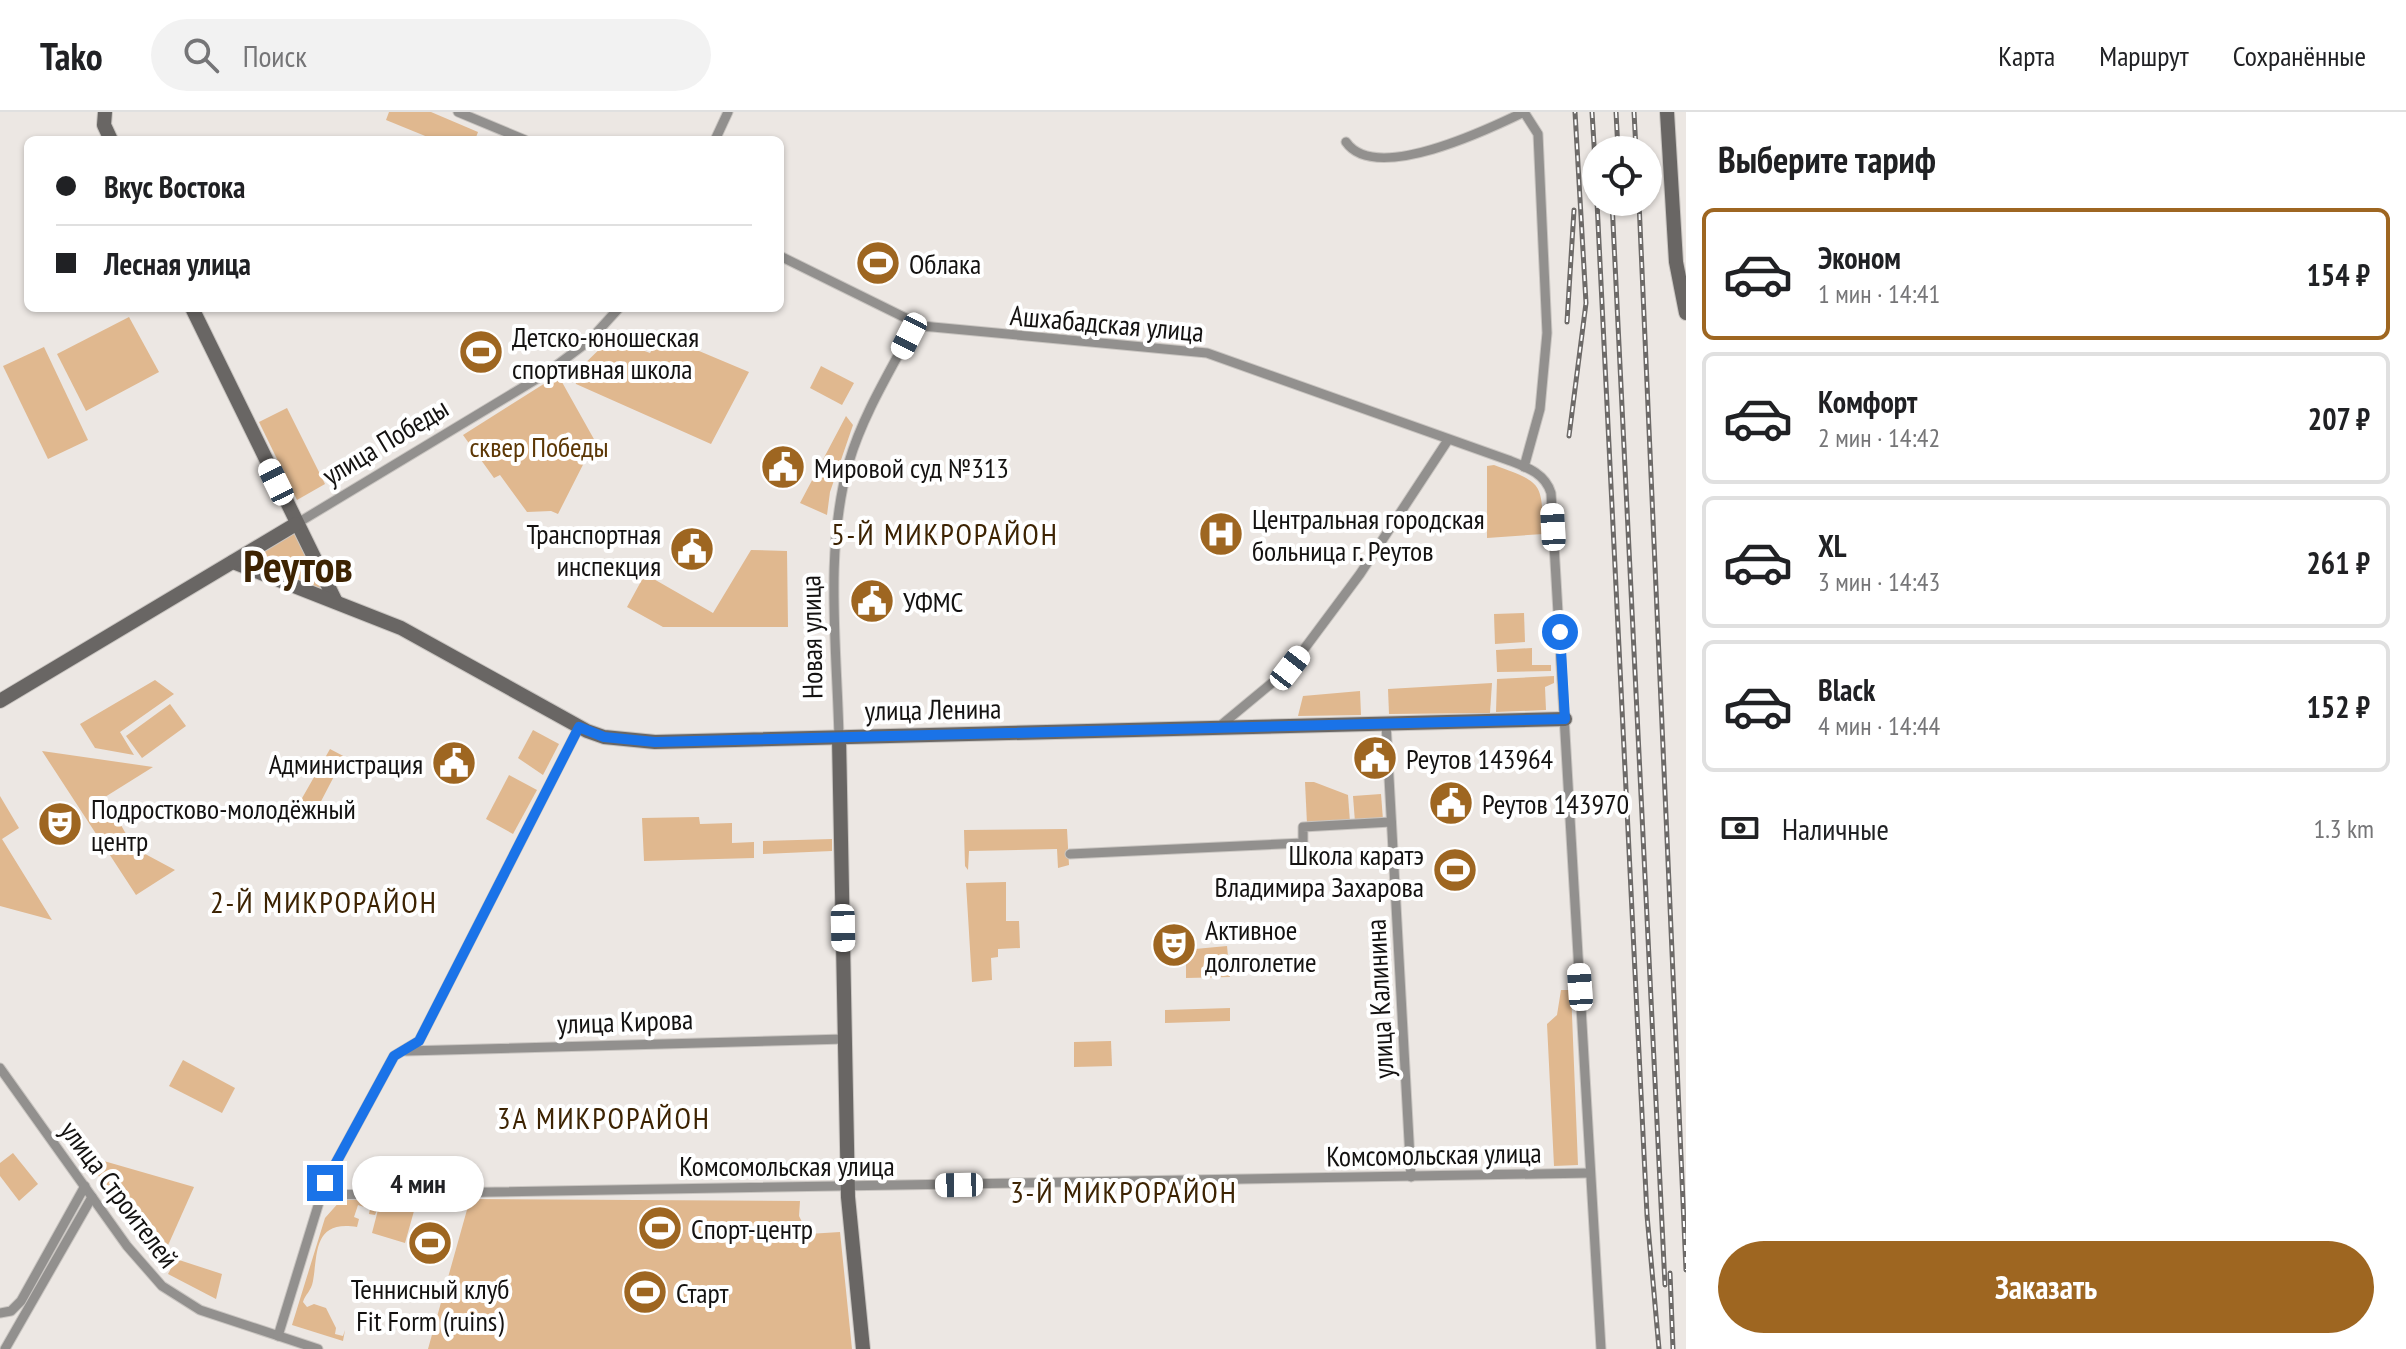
<!DOCTYPE html>
<html lang="ru">
<meta charset="utf-8">
<style>
:root{--surface:#fff;--page:#f2f2f2;--text:#202124;--muted:#757577;--line:#e0e0e0;--accent:#9e6621}
body{margin:0;font-family:"PT Sans Narrow",sans-serif;background:var(--page);color:var(--text);height:100vh;display:flex;flex-direction:column;font-size:30px;white-space:nowrap}
*{box-sizing:border-box;margin:0}
p{font-size:26px;color:var(--muted)}
.icon{flex:none;width:44px;height:44px;fill:none;stroke:currentColor;stroke-width:2;stroke-linecap:round;stroke-linejoin:round}
.map{position:relative;flex:1;overflow:hidden}
.panel{display:flex;flex-direction:column;background:var(--surface);width:720px}
.panel>*{flex:none}
.hud{position:absolute;left:24px;top:24px;width:760px;height:176px;border-radius:12px;box-shadow:0 2px 6px #0004;display:grid;align-content:center;height:176px;padding:0 32px;background:var(--surface)}
.tools{position:absolute;left:1582px;top:24px;display:grid;gap:16px}
.tools a{display:grid;place-items:center;width:80px;height:80px;border-radius:50%;background:var(--surface);box-shadow:0 2px 6px #0004;font-size:40px}
.end{position:absolute;width:36px;height:36px;margin:-18px;border:10px solid #1a73e8;background:#fff;box-shadow:0 0 0 4px #fff}
.from{border-radius:50%}
.bubble{position:absolute;height:56px;border-radius:28px;background:var(--surface);box-shadow:0 2px 6px #0004;font-size:26px;font-weight:600;line-height:56px;text-align:center}
.car{position:absolute;width:24px;height:48px;margin:-24px -12px;border-radius:10px;box-shadow:0 0 6px 2px #0007;background:linear-gradient(#fff 24%,#345 0 40%,#fff 0 76%,#345 0 86%,#fff 0)}
.hud b{display:flex;align-items:center;gap:28px;height:76px;font-size:30px}
.hud b+b{border-top:2px solid var(--line)}
.hud i{width:20px;height:20px;background:var(--text)}
ul{padding:0;list-style:none}
li{display:flex;align-items:center;gap:24px;height:132px;margin:0 16px 12px;padding:0 16px;border:4px solid var(--line);border-radius:12px}
li div{flex:1}
li b{display:block;font-size:30px}
li em{font-style:normal;font-weight:600}
li.active{border-color:var(--accent)}
li>.icon{width:72px;height:72px;stroke-width:1.5}
h2{padding:0 32px;font-size:36px;line-height:96px}
.pay{display:flex;align-items:center;gap:20px;height:88px;padding:0 32px;font-size:30px}
.pay p{margin-inline-start:auto}
.button{display:flex;gap:16px;margin-top:auto;padding:16px 32px}
.button a{flex:1;height:92px;border-radius:48px;background:var(--accent);color:#fff;font-size:32px;font-weight:600;line-height:92px;text-align:center}
header{display:flex;align-items:center;gap:48px;box-sizing:border-box;height:112px;padding:0 40px;background:var(--surface);border-bottom:2px solid var(--line)}
header strong{font-size:38px}
nav{display:flex;gap:44px;margin-inline-start:auto;font-size:28px}
.search{width:560px;height:72px;background:var(--page);display:flex;align-items:center;gap:20px;box-sizing:border-box;padding:0 28px;border-radius:44px;color:var(--muted);font-size:30px}
main{display:flex;flex:1;min-height:0}
.map>svg:first-child{display:block}
.green{fill:#e0b88f}
.lines{fill:none;stroke-linecap:round;stroke-linejoin:round}
.street-casing{stroke:#c9c5c1;stroke-width:11}
.secondary-casing{stroke:#c9c5c1;stroke-width:16}
.street{stroke:#92908e;stroke-width:9}
.secondary{stroke:#696664;stroke-width:14}
.rail-casing{stroke:#6d6a68;stroke-width:5}
.rail{stroke:#fff;stroke-width:2;stroke-dasharray:6;stroke-linecap:butt}
.route{stroke:#1a73e8;stroke-width:10}
.labels{text-anchor:middle;dominant-baseline:central;stroke-width:8;stroke-linejoin:round;paint-order:stroke}
.poi-label{font-size:28px;fill:#141211;stroke:#fff;text-anchor:start}
.street-label{font-size:28px;fill:#141211;stroke:#fff}
.park-label{font-size:28px;fill:#5c3705;stroke:#fff}
.neighbourhood-label{font-size:30px;letter-spacing:2px;fill:#3d2302;stroke:#fff}
.town-label{font-size:44px;font-weight:bold;fill:#3d2302;stroke:#fff}
</style>
<header>
<strong>Tako</strong>
<div class="search"><svg class="icon" aria-label="search" viewBox="0 0 24 24"><circle cx="10" cy="10" r="6"/><path d="M15 15l6 6"/></svg>Поиск</div>
<nav><a>Карта</a><a>Маршрут</a><a>Сохранённые</a></nav>
</header>
<main>
<div class="map">
<svg width="1686" height="1237" viewBox="0 0 1686 1237">
<rect width="100%" height="100%" fill="#ece7e3"/>
<!-- green -->
<g class="green">
<polygon points="389,0 431,0 478,20 475,28 435,28 386,8"/>
<polygon points="129,205 159,260 86,299 57,242"/>
<polygon points="614,223 632,233 640,232 642,238 650,241 661,223 749,260 711,332 576,272 573,263"/>
<polygon points="44,235 88,328 48,347 3,254"/>
<polygon points="821,254 854,271 842,293 810,276"/>
<polygon points="558,263 595,329 558,402 551,399 527,400 500,363 494,366 463,323"/>
<polygon points="287,296 325,372 297,388 259,310"/>
<polygon points="846,304 853,313 830,380 827,403 800,391"/>
<path d="M1494 353C1543 371 1542 370 1543 422L1487 426V354Z"/>
<polygon points="295,419 325,478 248,448"/>
<polygon points="751,438 787,439 788,515 663,515 627,495 645,462 713,501"/>
<polygon points="1524,501 1525,530 1495,532 1494,502"/>
<polygon points="1532,536 1532,553 1551,553 1551,559 1497,560 1496,538"/>
<polygon points="1554,564 1554,571 1545,575 1546,598 1496,600 1497,567"/>
<polygon points="155,568 174,582 120,620 134,643 95,636 80,612"/>
<polygon points="1492,571 1490,601 1389,602 1388,577"/>
<polygon points="1360,579 1361,603 1298,604 1303,584"/>
<polygon points="170,592 186,614 142,646 126,624"/>
<polygon points="533,618 559,632 543,663 518,646"/>
<polygon points="330,637 349,647 342,649 317,697 301,688"/>
<polygon points="42,639 153,655 105,685 134,736 175,758 136,783"/>
<polygon points="509,663 537,678 513,722 486,707"/>
<polygon points="1305,670 1314,670 1348,683 1350,710 1307,712"/>
<polygon points="1381,682 1383,708 1355,710 1353,684"/>
<polygon points="0,684 19,716 2,727 52,808 0,794"/>
<polygon points="699,705 700,712 732,711 732,731 754,730 754,746 644,749 642,706"/>
<polygon points="1067,717 1069,753 1058,756 1057,737 969,739 968,758 965,754 964,718"/>
<polygon points="832,727 832,739 763,742 763,729"/>
<polygon points="1006,770 1006,809 1019,809 1020,836 998,837 998,845 991,846 992,868 972,870 966,771"/>
<polygon points="1227,834 1230,865 1186,866 1186,850 1195,837"/>
<polygon points="1561,878 1571,878 1578,1053 1554,1054 1547,912 1557,903"/>
<polygon points="1230,896 1230,909 1165,911 1165,898"/>
<polygon points="1111,929 1112,954 1074,955 1074,930"/>
<polygon points="183,948 235,976 222,1001 169,974"/>
<polygon points="13,1041 38,1072 19,1089 0,1064 0,1051"/>
<polygon points="83,1043 194,1075 161,1149"/>
<path d="M417 1085 414 1097 390 1092 414 1099 405 1131 372 1121 380 1090 375 1103 369 1102 370 1097 358 1093 354 1105 359 1107 357 1115C313 1108 318 1141 313 1169 311 1180 305 1182 303 1190L307 1195 314 1192 326 1196 336 1216 335 1222 343 1224 345 1218 343 1229 292 1213 325 1106 341 1088Z"/>
<polygon points="470,1087 800,1089 799,1104 808,1122 840,1120 852,1237 428,1237"/>
<polygon points="176,1147 222,1162 216,1187 168,1162"/>
</g>
<g class="lines">
<!-- street casing -->
<g class="street-casing">
<g id="street">
<polyline points="458,0 525,28"/>
<polyline points="715,28 728,0"/>
<path d="M1346 30C1375 72 1489 17 1524 0"/>
<path d="M780 144 922 214 1207 241 1508 348C1526 355 1545 361 1551 381L1601 1237"/>
<polyline points="1524,355 1540,297 1547,221 1538,22 1524,0"/>
<polyline points="296,412 545,262 589,229 619,196"/>
<polyline points="1386,611 1411,1065"/>
<polyline points="1220,614 1290,556 1360,462 1448,328"/>
<path d="M839 626C837 536 824 438 849 350 863 302 892 256 915 212"/>
<polyline points="1070,742 1303,731 1303,715 1391,710"/>
<polyline points="406,939 845,927"/>
<polyline points="0,956 127,1134 162,1174 200,1198 318,1237"/>
<polyline points="320,1083 1590,1061"/>
<polyline points="0,1201 11,1199 21,1189 85,1074"/>
<polyline points="278,1224 325,1071 394,944 419,929 579,615"/>
<polyline points="5,1237 92,1085"/>
</g>
</g>
<!-- secondary casing -->
<g class="secondary-casing">
<g id="secondary">
<polyline points="105,0 104,13 111,28"/>
<polyline points="1667,0 1676,150 1686,201"/>
<polyline points="192,196 336,490"/>
<polyline points="233,450 401,516 587,619 604,625 655,630 1565,607"/>
<polyline points="0,589 296,412"/>
<polyline points="839,626 848,1085 863,1237"/>
</g>
</g>
<!-- street -->
<use href="#street" class="street"/>
<!-- secondary -->
<use href="#secondary" class="secondary"/>
<!-- rail casing -->
<g class="rail-casing">
<g id="rail">
<polyline points="1592,0 1596,65"/>
<polyline points="1616,0 1618,38"/>
<polyline points="1634,0 1636,38"/>
<polyline points="1597,90 1647,1103 1659,1237"/>
<polyline points="1612,90 1665,1173"/>
<polyline points="1639,90 1686,1158"/>
<polyline points="1567,210 1574,98"/>
<polyline points="1569,324 1586,191 1575,0"/>
<polyline points="1670,1161 1673,1237"/>
</g>
</g>
<!-- rail -->
<use href="#rail" class="rail"/>
</g>
<g class="lines">
<!-- route -->
<polyline class="route" points="325,1071 394,944 419,929 579,615 604,625 655,630 1565,607 1560,520"/>
</g>
<!-- icons -->
<defs>
<g id="stadium-disc" transform="scale(2.3)"><circle r="9.5" fill="#9e6621" stroke="#fff"/><path d="M0-5a6.5 5 0 1 0 0 10a6.5 5 0 1 0 0-10ZM-3.5-1.8h7v3.6h-7Z" fill="#fff"/></g>
<g id="civic-disc" transform="scale(2.3)"><circle r="9.5" fill="#9e6621" stroke="#fff"/><path d="M-.6-6.5H3V-4.5H.6V-3L4-1V1h2V6H-6V1h2V-1L-.6-3ZM-1.2 2.5V6h2.4V2.5Z" fill="#fff"/></g>
<g id="hospital-disc" transform="scale(2.3)"><circle r="9.5" fill="#9e6621" stroke="#fff"/><path d="M-5-5h3v3.5h4V-5h3V5h-3V1.5h-4V5h-3Z" fill="#fff"/></g>
<g id="theatre-disc" transform="scale(2.3)"><circle r="9.5" fill="#9e6621" stroke="#fff"/><path d="M-5-5.5Q0-4 5-5.5V0Q5 5 0 6Q-5 5-5 0ZM-3.3-2.5H-1v1.5H-3.3ZM1-2.5H3.3v1.5H1ZM-2.8 1Q0 5.5 2.8 1Z" fill="#fff"/></g>
</defs>
<g fill-rule="evenodd">
<use href="#stadium-disc" x="878" y="151"/>
<use href="#stadium-disc" x="481" y="240"/>
<use href="#civic-disc" x="783" y="355"/>
<use href="#hospital-disc" x="1221" y="422"/>
<use href="#civic-disc" x="692" y="437"/>
<use href="#civic-disc" x="872" y="489"/>
<use href="#civic-disc" x="1375" y="646"/>
<use href="#civic-disc" x="454" y="651"/>
<use href="#civic-disc" x="1451" y="691"/>
<use href="#theatre-disc" x="60" y="712"/>
<use href="#stadium-disc" x="1455" y="758"/>
<use href="#theatre-disc" x="1174" y="833"/>
<use href="#stadium-disc" x="660" y="1116"/>
<use href="#stadium-disc" x="430" y="1131"/>
<use href="#stadium-disc" x="645" y="1180"/>
</g>
<g class="labels">
<!-- poi labels -->
<g class="poi-label">
<text x="909" y="151">Облака</text>
<text x="512" y="224">Детско-юношеская<tspan x="512" dy="32">спортивная школа</tspan></text>
<text x="814" y="355">Мировой суд №313</text>
<text x="1252" y="406">Центральная городская<tspan x="1252" dy="32">больница г. Реутов</tspan></text>
<text x="661" y="421" text-anchor="end">Транспортная<tspan x="661" dy="32">инспекция</tspan></text>
<text x="903" y="489">УФМС</text>
<text x="1406" y="646">Реутов 143964</text>
<text x="423" y="651" text-anchor="end">Администрация</text>
<text x="1482" y="691">Реутов 143970</text>
<text x="91" y="696">Подростково-молодёжный<tspan x="91" dy="32">центр</tspan></text>
<text x="1424" y="742" text-anchor="end">Школа каратэ<tspan x="1424" dy="32">Владимира Захарова</tspan></text>
<text x="1205" y="817">Активное<tspan x="1205" dy="32">долголетие</tspan></text>
<text x="691" y="1116">Спорт-центр</text>
<text x="430" y="1176" text-anchor="middle">Теннисный клуб<tspan x="430" dy="32">Fit Form (ruins)</tspan></text>
<text x="676" y="1180">Старт</text>
</g>
<!-- street labels -->
<g class="street-label">
<text transform="translate(1107 211) rotate(5)">Ашхабадская улица</text>
<text transform="translate(385 329) rotate(-31)">улица Победы</text>
<text transform="translate(811 525) rotate(-91)">Новая улица</text>
<text transform="translate(933 597) rotate(-1)">улица Ленина</text>
<text transform="translate(1379 887) rotate(-93)">улица Калинина</text>
<text transform="translate(625 909) rotate(-2)">улица Кирова</text>
<text transform="translate(1434 1042) rotate(-1)">Комсомольская улица</text>
<text x="787" y="1053">Комсомольская улица</text>
<text transform="translate(120 1082) rotate(53)">улица Строителей</text>
</g>
<!-- park labels -->
<g class="park-label">
<text x="539" y="334">сквер Победы</text>
</g>
<!-- neighbourhood labels -->
<g class="neighbourhood-label">
<text x="945" y="421">5-Й МИКРОРАЙОН</text>
<text x="324" y="789">2-Й МИКРОРАЙОН</text>
<text x="604" y="1005">3А МИКРОРАЙОН</text>
<text x="1124" y="1079">3-Й МИКРОРАЙОН</text>
</g>
<!-- town labels -->
<g class="town-label">
<text x="298" y="453">Реутов</text>
</g>
</g>
</svg>
<div class="tools">
<a><svg class="icon" aria-label="locate" viewBox="0 0 24 24"><circle cx="12" cy="12" r="6"/><path d="M12 2v4M12 18v4M2 12h4M18 12h4"/></svg></a>
</div>
<i class="end from" style="left:1560px;top:520px"></i>
<i class="end" style="left:325px;top:1071px"></i>
<div class="bubble" style="left:352px;top:1044px;width:132px">4 мин</div>
<i class="car" style="left:909px;top:224px;rotate:207deg"></i>
<i class="car" style="left:276px;top:370px;rotate:334deg"></i>
<i class="car" style="left:1553px;top:415px;rotate:357deg"></i>
<i class="car" style="left:1290px;top:556px;rotate:38deg"></i>
<i class="car" style="left:843px;top:816px;rotate:179deg"></i>
<i class="car" style="left:1580px;top:875px;rotate:356deg"></i>
<i class="car" style="left:959px;top:1073px;rotate:269deg"></i>
<div class="hud">
<b><i class="from"></i>Вкус Востока</b>
<b><i></i>Лесная улица</b>
</div>
</div>
<section class="panel">
<h2>Выберите тариф</h2>
<ul>
<li class="active"><svg class="icon" aria-label="car" viewBox="0 0 24 24"><path d="M5 17H2v-5l4-1 3-4h7l3 4 3 1v5h-3M9 17h6M6 11h13"/><circle cx="7" cy="17" r="2"/><circle cx="17" cy="17" r="2"/></svg><div><b>Эконом</b><p>1 мин · 14:41</p></div><em>154 ₽</em></li>
<li><svg class="icon" aria-label="car" viewBox="0 0 24 24"><path d="M5 17H2v-5l4-1 3-4h7l3 4 3 1v5h-3M9 17h6M6 11h13"/><circle cx="7" cy="17" r="2"/><circle cx="17" cy="17" r="2"/></svg><div><b>Комфорт</b><p>2 мин · 14:42</p></div><em>207 ₽</em></li>
<li><svg class="icon" aria-label="car" viewBox="0 0 24 24"><path d="M5 17H2v-5l4-1 3-4h7l3 4 3 1v5h-3M9 17h6M6 11h13"/><circle cx="7" cy="17" r="2"/><circle cx="17" cy="17" r="2"/></svg><div><b>XL</b><p>3 мин · 14:43</p></div><em>261 ₽</em></li>
<li><svg class="icon" aria-label="car" viewBox="0 0 24 24"><path d="M5 17H2v-5l4-1 3-4h7l3 4 3 1v5h-3M9 17h6M6 11h13"/><circle cx="7" cy="17" r="2"/><circle cx="17" cy="17" r="2"/></svg><div><b>Black</b><p>4 мин · 14:44</p></div><em>152 ₽</em></li>
</ul>
<div class="pay"><svg class="icon" aria-label="cash" viewBox="0 0 24 24"><path d="M3 7h18v10H3z"/><circle cx="12" cy="12" r="2"/></svg>Наличные<p>1.3 km</p></div>
<div class="button"><a>Заказать</a></div>
</section>
</main>
